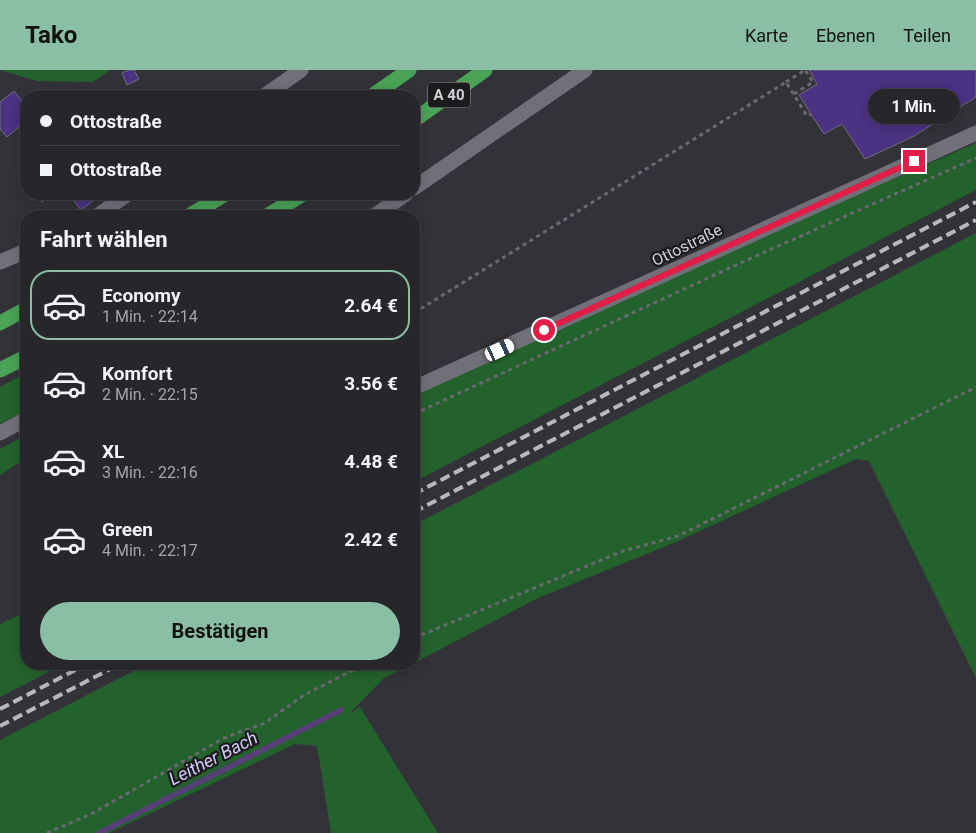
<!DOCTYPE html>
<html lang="de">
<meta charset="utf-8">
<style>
:root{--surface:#26262b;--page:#323237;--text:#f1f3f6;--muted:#a4a5a9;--line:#424347;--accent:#8abfa5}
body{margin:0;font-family:Roboto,sans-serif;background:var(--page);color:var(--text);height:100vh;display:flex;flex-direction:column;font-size:19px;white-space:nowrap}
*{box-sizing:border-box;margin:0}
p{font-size:16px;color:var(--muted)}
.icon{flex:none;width:28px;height:28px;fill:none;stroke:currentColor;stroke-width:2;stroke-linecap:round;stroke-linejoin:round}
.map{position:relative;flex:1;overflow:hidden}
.drawer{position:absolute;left:20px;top:140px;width:400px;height:460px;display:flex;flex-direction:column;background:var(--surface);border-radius:20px;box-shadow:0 2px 12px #0003,0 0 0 1px var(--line)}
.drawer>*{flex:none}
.banner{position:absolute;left:20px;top:20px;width:400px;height:110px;border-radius:20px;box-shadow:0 2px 12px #0003,0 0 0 1px var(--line);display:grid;align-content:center;height:110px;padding:0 20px;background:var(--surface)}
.end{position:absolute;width:22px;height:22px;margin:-11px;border:6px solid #e11d48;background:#fff;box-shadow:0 0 0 2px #fff}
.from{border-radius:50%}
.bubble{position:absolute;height:35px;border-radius:18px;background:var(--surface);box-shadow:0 2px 12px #0003,0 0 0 1px var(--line);font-size:16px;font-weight:700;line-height:35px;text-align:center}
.car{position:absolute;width:15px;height:30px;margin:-15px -8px;border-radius:6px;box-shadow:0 0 4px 1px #0007;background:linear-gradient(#fff 24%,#345 0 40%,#fff 0 76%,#345 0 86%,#fff 0)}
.banner b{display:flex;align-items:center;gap:18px;height:48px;font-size:19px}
.banner b+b{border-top:1px solid var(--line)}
.banner i{width:12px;height:12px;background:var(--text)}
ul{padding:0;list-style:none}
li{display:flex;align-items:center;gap:15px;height:70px;margin:0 10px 8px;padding:0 10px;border:2px solid transparent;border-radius:20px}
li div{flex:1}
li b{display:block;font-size:19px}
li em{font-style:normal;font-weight:700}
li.selected{border-color:var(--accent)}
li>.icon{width:45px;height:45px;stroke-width:1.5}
h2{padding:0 20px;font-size:22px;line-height:60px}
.button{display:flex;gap:10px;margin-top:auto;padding:10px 20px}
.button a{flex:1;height:58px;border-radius:30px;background:var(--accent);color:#111;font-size:20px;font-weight:700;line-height:58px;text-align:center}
header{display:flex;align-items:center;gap:30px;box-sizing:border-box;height:70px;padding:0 25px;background:var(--accent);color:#111}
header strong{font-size:24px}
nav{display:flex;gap:28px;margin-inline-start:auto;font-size:18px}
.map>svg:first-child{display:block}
.green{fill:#24622d}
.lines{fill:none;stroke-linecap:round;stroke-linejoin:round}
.stream{stroke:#583f79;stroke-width:5.5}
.building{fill:#4b3283;stroke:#717078}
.path{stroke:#6b6a71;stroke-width:3;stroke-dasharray:4 4;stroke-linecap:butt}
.minor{stroke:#717078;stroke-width:15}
.highway{stroke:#4aa356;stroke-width:15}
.rail{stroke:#b9b8bd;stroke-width:4;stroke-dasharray:10 5;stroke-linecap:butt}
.route{stroke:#e11d48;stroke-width:6}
.labels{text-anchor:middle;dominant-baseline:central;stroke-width:4.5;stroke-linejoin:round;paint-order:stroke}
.shield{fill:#1b1a1d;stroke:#9c9b9f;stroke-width:1}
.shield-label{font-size:15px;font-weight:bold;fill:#d3d2d7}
.street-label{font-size:16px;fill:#d3d2d7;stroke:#1b1a1d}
.water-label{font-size:18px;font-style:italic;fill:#d2c9f7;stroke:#1b1a1d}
</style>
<header>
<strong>Tako</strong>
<nav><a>Karte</a><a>Ebenen</a><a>Teilen</a></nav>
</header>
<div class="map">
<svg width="976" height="763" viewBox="0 0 976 763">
<rect width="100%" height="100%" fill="#333239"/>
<!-- green -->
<g class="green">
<polygon points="0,0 110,0 93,12 37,11"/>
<polygon points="976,73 976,120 414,412 414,323 763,165"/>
<polygon points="976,163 976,608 869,391 856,389 676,472 538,528 414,593 414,455"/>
<polygon points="26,303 26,340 0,354 0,317"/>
<polygon points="26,365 26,388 0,405 0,379"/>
<polygon points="26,542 26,594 64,594 0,627 0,554"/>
<polygon points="147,594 412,594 384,608 349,644 360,637 438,763 331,763 317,676 295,674 109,763 0,763 0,670"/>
</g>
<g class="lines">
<!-- stream -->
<polyline class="stream" points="99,763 341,640"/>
</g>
<!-- building -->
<g class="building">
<polygon points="129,0 134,0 139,9 127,15 122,3"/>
<polygon points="809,0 976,0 976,27 914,66 865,89 842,54 824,64 811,44 799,25 817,14"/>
<polygon points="14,21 26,36 26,51 7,67 0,59 0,32"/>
<polygon points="36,124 52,124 52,125 42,132"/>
<polygon points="69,124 101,124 81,140"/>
</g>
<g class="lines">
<!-- path -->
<g class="path">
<polyline points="786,12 805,0"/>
<polyline points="794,24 813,12 805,0"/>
<polyline points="414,243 786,12 807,46 811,44"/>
<polyline points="414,344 747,190 976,88"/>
<polyline points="414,568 623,481 678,466 976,317"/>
<polyline points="47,763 93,743 224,668 265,653 304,625 365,594"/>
</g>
<!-- minor -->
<g class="minor">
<polyline points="264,26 301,0"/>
<polyline points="414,118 585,0"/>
<polyline points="97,146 128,124"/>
<polyline points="374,146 406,124"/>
<polyline points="0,192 26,181"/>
<polyline points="414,318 976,63"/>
<polyline points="0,363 26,349"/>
</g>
<!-- highway -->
<g class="highway">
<polyline points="372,26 409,0"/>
<polyline points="414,50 485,0"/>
<polyline points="189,146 225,124"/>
<polyline points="267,146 303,124"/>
<polyline points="0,253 26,239"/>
<polyline points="0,300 26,287"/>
</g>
<!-- rail -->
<g class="rail">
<polyline points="414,424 976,132"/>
<polyline points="414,442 976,150"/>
<polyline points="0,639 87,594"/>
<polyline points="0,656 120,594"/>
</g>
</g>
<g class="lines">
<!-- route -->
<polyline class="route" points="544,260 914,91"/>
</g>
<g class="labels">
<!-- shield labels -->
<rect class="shield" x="428" y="12.5" width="42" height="25" rx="4"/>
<g class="shield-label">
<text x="449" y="25">A 40</text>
</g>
<!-- street labels -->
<g class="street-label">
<text transform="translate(687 175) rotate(-26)">Ottostraße</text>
</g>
<!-- water labels -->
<g class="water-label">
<text transform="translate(213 688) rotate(-27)">Leither Bach</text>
</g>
</g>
</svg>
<i class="end from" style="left:544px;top:260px"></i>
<i class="end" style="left:914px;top:91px"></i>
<div class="bubble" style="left:868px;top:19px;width:92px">1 Min.</div>
<i class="car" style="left:500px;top:280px;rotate:65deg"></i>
<div class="banner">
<b><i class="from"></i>Ottostraße</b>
<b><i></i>Ottostraße</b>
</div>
<section class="drawer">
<h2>Fahrt wählen</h2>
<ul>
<li class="selected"><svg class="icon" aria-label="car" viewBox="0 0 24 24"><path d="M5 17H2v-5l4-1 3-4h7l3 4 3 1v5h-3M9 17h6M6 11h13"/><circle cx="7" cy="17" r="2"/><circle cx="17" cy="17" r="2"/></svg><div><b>Economy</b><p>1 Min. · 22:14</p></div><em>2.64 €</em></li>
<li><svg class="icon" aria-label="car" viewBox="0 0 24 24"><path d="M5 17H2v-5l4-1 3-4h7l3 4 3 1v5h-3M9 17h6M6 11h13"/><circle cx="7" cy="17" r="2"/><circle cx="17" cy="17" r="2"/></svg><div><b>Komfort</b><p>2 Min. · 22:15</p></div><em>3.56 €</em></li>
<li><svg class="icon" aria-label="car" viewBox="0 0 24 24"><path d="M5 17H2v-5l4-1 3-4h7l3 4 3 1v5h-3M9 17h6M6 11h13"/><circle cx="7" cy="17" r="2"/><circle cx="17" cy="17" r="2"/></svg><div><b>XL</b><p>3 Min. · 22:16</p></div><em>4.48 €</em></li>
<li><svg class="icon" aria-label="car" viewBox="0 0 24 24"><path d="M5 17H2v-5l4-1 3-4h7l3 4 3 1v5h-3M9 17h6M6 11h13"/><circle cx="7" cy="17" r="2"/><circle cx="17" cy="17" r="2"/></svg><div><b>Green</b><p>4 Min. · 22:17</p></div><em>2.42 €</em></li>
</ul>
<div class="button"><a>Bestätigen</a></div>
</section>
</div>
